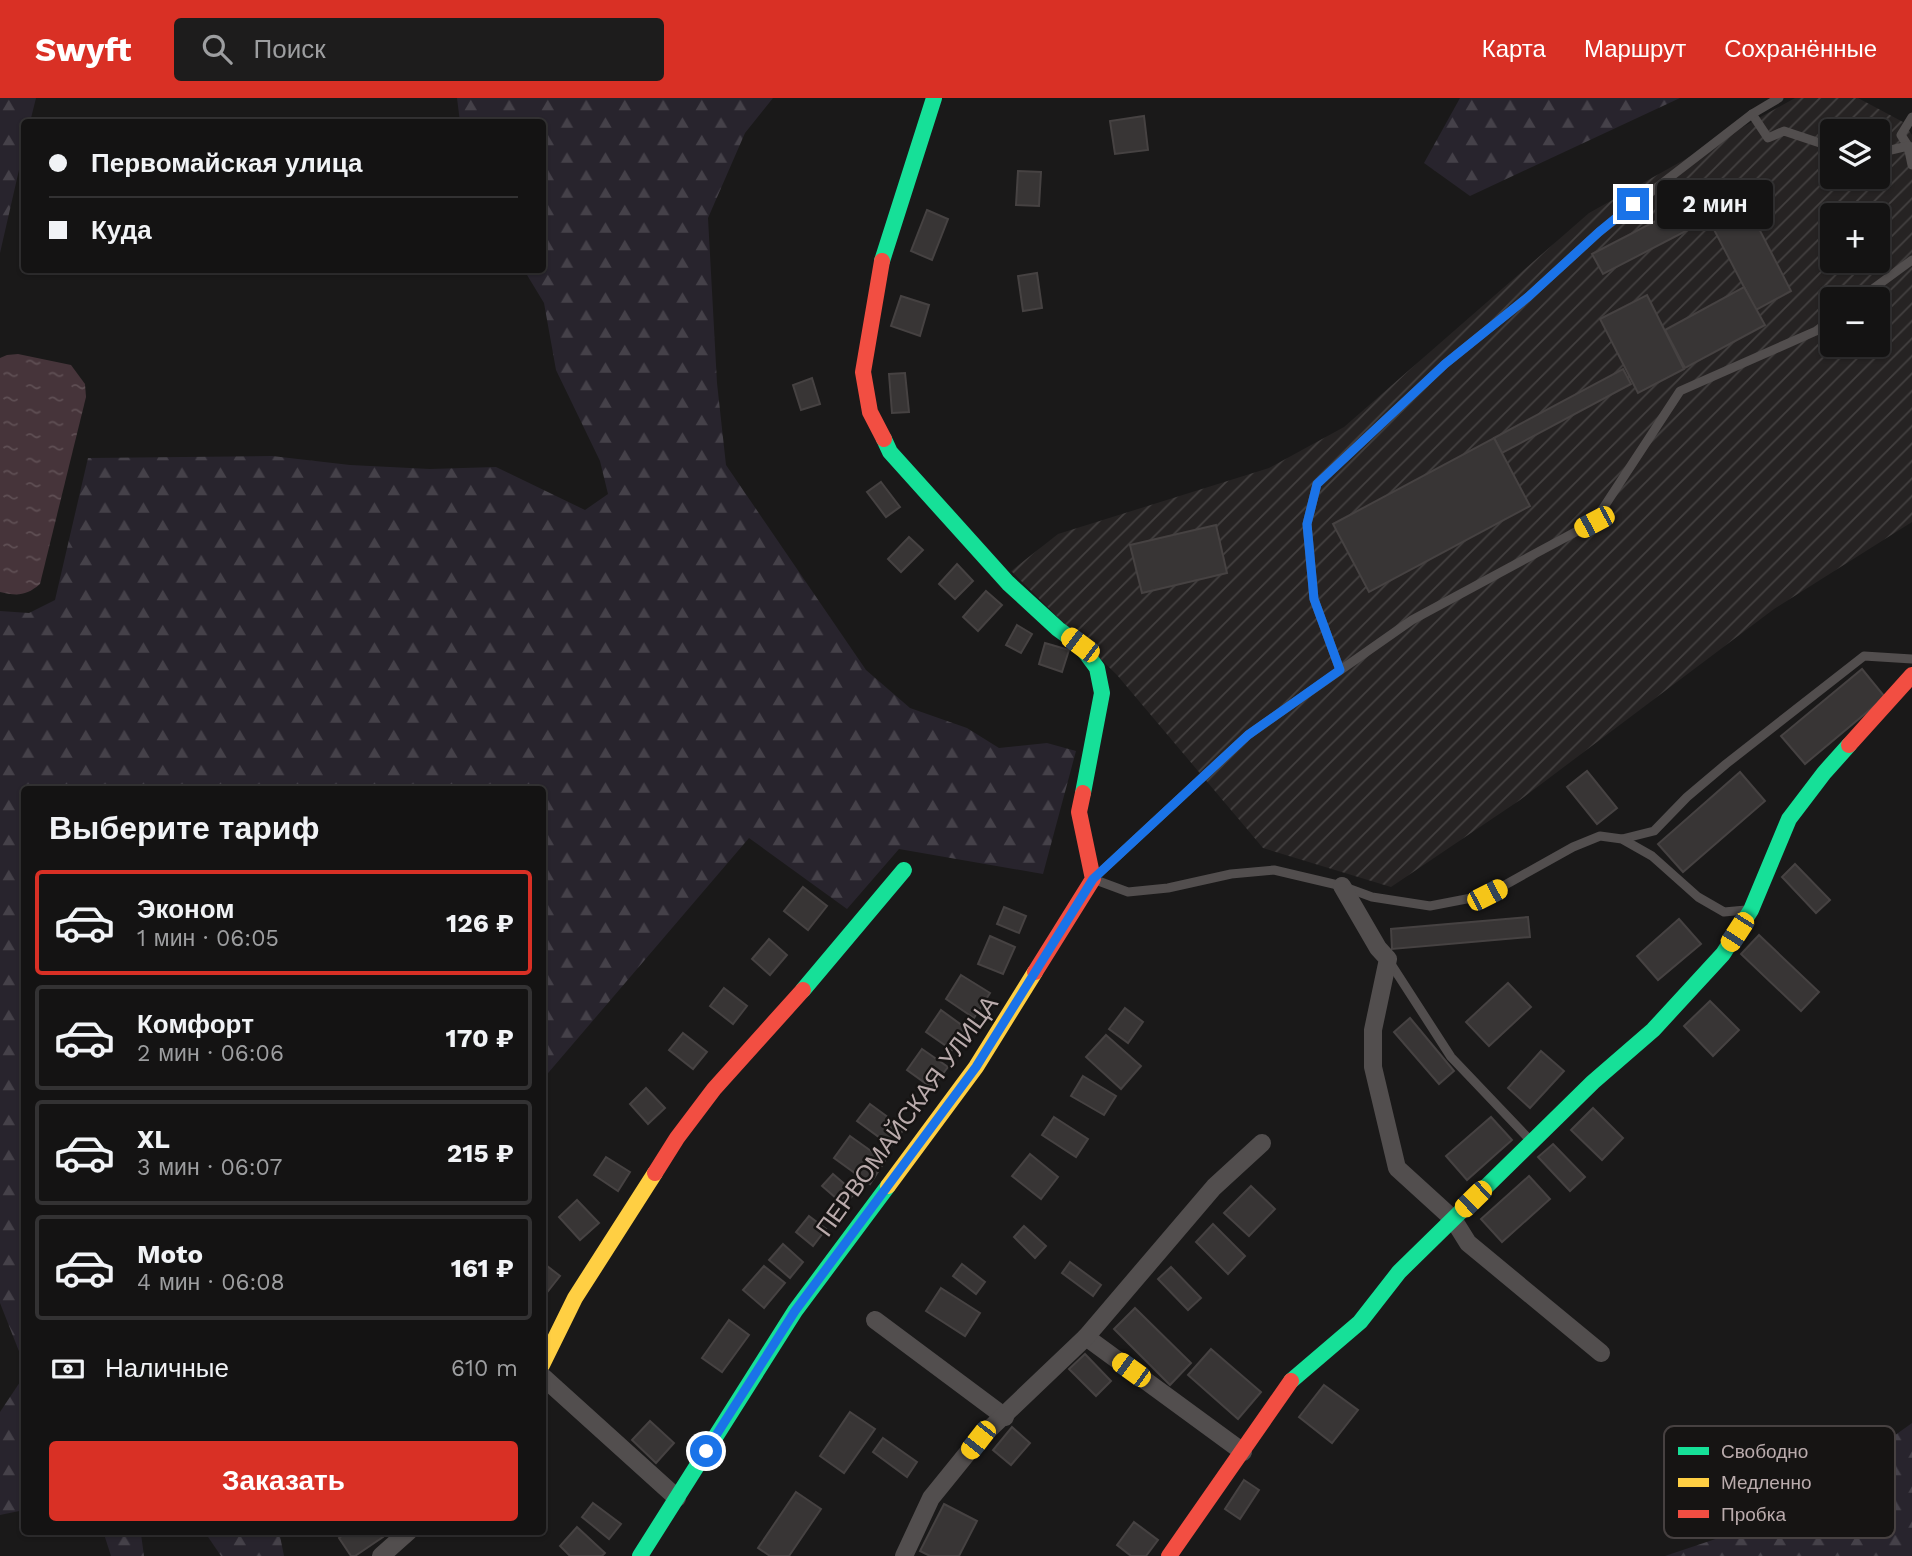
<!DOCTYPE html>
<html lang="ru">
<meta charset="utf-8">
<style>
:root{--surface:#141313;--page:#1d1c1c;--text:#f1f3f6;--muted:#9d9ea0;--line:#333233;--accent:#d93025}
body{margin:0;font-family:"Work Sans",sans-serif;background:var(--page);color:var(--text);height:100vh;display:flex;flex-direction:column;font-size:26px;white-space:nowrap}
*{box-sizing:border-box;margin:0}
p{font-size:23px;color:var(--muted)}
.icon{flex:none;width:38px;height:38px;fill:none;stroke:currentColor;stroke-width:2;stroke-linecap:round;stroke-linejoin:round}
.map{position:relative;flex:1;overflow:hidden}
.panel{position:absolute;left:21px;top:688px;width:525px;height:749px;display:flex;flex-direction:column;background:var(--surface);border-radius:7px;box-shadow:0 2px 5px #0004,0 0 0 2px var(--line)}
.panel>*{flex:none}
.top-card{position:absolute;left:21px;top:21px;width:525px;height:154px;border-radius:7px;box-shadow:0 2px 5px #0004,0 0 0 2px var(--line);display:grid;align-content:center;height:154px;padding:0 28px;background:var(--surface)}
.fabs{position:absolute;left:1820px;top:21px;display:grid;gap:14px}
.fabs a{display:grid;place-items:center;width:70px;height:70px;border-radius:7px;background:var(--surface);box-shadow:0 2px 5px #0004,0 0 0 2px var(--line);font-size:35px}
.end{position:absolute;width:32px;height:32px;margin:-16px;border:9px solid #1a73e8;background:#fff;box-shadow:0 0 0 4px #fff}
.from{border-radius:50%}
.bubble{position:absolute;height:49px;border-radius:7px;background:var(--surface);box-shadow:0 2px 5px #0004,0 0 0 2px var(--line);font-size:23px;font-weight:700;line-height:49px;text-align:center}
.car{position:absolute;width:21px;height:42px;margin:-21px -10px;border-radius:9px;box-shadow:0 0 5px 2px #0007;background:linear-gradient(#f5c518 24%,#345 0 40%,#f5c518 0 76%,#345 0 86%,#f5c518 0)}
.top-card b{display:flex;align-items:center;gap:24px;height:66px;font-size:26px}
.top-card b+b{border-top:2px solid var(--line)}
.top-card i{width:18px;height:18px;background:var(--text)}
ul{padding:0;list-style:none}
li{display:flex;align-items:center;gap:21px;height:105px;margin:0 14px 10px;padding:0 14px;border:4px solid var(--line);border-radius:7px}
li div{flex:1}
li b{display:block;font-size:26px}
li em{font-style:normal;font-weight:700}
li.on{border-color:var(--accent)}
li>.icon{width:63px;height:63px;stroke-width:1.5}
h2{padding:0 28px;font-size:32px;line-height:84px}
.pay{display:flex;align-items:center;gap:18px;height:77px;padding:0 28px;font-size:26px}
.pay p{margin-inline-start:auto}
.button{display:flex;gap:14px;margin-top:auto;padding:14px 28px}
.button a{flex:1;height:80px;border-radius:7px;background:var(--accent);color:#fff;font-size:28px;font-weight:700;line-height:80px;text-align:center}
header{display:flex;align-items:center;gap:42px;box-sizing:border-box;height:98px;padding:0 35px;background:var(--accent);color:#fff}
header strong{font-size:33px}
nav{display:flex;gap:38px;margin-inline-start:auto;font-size:24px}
.search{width:490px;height:63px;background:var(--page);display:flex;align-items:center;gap:18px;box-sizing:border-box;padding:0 24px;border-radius:7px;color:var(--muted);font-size:26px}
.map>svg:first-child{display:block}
.industrial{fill:url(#industrial-furrows);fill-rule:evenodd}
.forest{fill:url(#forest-firs)}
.water{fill:url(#water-ripples)}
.building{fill:#383535;stroke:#464242;stroke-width:2}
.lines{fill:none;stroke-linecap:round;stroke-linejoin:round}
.lane{stroke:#524e4e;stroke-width:9}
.street{stroke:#524e4e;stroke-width:18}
.fast{stroke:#16e098;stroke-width:16}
.slow{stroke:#ffcf43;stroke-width:16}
.jam{stroke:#f24e42;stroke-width:16}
.route{stroke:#1a73e8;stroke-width:9}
.labels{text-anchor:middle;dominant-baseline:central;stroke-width:5;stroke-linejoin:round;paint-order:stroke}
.street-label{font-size:24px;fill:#baabac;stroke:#161413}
.key{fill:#161413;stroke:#474141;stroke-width:2}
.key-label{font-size:19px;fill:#baabac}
</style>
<header>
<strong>Swyft</strong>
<div class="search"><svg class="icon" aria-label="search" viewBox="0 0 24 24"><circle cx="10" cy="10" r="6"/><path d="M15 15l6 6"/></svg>Поиск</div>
<nav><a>Карта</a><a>Маршрут</a><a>Сохранённые</a></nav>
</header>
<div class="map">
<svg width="1912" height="1458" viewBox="0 0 1912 1458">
<defs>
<pattern id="industrial-furrows" width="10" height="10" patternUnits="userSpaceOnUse" patternTransform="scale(1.75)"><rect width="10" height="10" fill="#262323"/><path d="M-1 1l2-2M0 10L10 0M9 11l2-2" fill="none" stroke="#434040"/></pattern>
<pattern id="forest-firs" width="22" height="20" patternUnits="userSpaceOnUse" patternTransform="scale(1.75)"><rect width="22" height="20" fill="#28242d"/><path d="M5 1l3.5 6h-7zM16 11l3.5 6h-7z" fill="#454149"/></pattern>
<pattern id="water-ripples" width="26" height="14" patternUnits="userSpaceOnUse" patternTransform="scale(1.75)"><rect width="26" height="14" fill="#46343a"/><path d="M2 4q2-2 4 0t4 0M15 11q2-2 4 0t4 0" fill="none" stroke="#5f4f54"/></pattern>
</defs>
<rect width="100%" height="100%" fill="#1a1919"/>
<!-- industrial -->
<path class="industrial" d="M1795 0H1858L1903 24 1912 37V424L1774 511 1520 702 1391 789 1263 750 1117 577 1011 473 1058 436 1269 370 1344 329 1589 115ZM1832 33H1878V79H1832ZM1832 117H1878V163H1832ZM1832 201H1878V247H1832Z"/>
<!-- forest -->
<g class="forest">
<polygon points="0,0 36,0 30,24 24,24 24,50 0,155"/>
<polygon points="457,0 773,0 745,35 708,120 717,285 726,367 866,572 910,610 967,630 999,650 1047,645 1076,653 1043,776 899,751 847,811 749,740 543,981 542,691 24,691 24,1266 0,1205 0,513 29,515 55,502 88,360 272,358 350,367 430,371 496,369 585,412 608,396 600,363 556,272 544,205 524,172 542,172 542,24 460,24"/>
<polygon points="1460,0 1680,0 1470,98 1424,65"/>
<polygon points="24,1278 24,1412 0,1417 0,1314"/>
<polygon points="1912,1325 1912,1458 1665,1458 1781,1419"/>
<polygon points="103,1433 152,1433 141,1436 144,1458 111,1458"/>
<polygon points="204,1433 279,1433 284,1458 221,1458"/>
</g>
<!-- water -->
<path class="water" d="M18 256 71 267 85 286 86 299 40 486C26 498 17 498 0 494V260L7 257Z"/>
<!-- building -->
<g class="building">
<polygon points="1144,18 1148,52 1115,56 1110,23"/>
<polygon points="1018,73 1041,74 1039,108 1016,107"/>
<polygon points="1734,82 1791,193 1756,212 1698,101"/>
<polygon points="1698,101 1709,121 1603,176 1592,156"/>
<polygon points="927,112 948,121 932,162 911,153"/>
<polygon points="1037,175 1042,210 1023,213 1018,178"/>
<polygon points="1744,189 1765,227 1685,270 1665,232"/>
<polygon points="1647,197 1684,271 1638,295 1600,221"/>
<polygon points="901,198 929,207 920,238 891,228"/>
<polygon points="1623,271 1631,286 1502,355 1494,340"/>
<polygon points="905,275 909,314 892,315 889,276"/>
<polygon points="812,280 820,306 801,312 793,287"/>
<polygon points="1494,340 1530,408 1369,494 1333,426"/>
<polygon points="881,384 900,409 886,419 867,394"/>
<polygon points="1216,427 1227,475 1142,495 1130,447"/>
<polygon points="909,439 923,452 901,474 888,461"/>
<polygon points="957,466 973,483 955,501 939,486"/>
<polygon points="986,493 1002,507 978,533 963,519"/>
<polygon points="1017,527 1032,536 1021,555 1006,547"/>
<polygon points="1045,545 1069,552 1062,574 1039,566"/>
<polygon points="1862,571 1885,599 1805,666 1781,638"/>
<polygon points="1587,673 1617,710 1597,726 1567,689"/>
<polygon points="1740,674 1765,703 1683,774 1658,746"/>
<polygon points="1795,766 1830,802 1816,815 1782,779"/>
<polygon points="803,789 827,808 808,832 784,813"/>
<polygon points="1004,809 1026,818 1019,835 997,826"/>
<polygon points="1528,819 1530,839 1392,851 1391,831"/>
<polygon points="1679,821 1701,846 1658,882 1637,858"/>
<polygon points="1759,837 1819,894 1801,913 1741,856"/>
<polygon points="990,838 1015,849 1003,876 978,866"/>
<polygon points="769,841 787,857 770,877 752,861"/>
<polygon points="961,877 990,895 974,920 946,901"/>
<polygon points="1508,885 1531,909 1489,948 1466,924"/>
<polygon points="724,890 747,908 733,926 710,908"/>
<polygon points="1710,903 1739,932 1713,958 1684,928"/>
<polygon points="1125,910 1143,924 1128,945 1109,931"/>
<polygon points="941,912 967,931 952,952 926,934"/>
<polygon points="1410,920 1454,973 1439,986 1394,934"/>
<polygon points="683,935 707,954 693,971 669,952"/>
<polygon points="1106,937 1141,968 1121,991 1086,959"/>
<polygon points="922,951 948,969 932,990 907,972"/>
<polygon points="1541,953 1564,973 1530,1010 1508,990"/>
<polygon points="1083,978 1116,998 1104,1017 1071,998"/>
<polygon points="646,990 665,1010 648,1026 630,1006"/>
<polygon points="870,1006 904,1031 891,1048 857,1023"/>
<polygon points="1593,1010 1623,1040 1602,1062 1571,1032"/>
<polygon points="1054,1019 1088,1041 1076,1059 1042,1037"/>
<polygon points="1491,1019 1512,1042 1467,1082 1446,1058"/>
<polygon points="850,1038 885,1063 870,1086 834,1060"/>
<polygon points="1553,1046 1585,1079 1570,1093 1538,1059"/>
<polygon points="1030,1056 1058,1079 1041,1101 1012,1078"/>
<polygon points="606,1059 630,1074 618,1093 594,1077"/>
<polygon points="833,1076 855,1095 844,1107 822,1088"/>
<polygon points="1529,1078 1550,1101 1502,1144 1481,1121"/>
<polygon points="1251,1088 1275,1111 1249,1138 1224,1115"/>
<polygon points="577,1102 599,1125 580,1142 559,1119"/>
<polygon points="809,1118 826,1131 813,1148 796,1134"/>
<polygon points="1213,1126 1245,1158 1228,1176 1196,1144"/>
<polygon points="1024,1128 1046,1148 1035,1160 1014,1139"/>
<polygon points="783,1146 803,1164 790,1180 769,1162"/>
<polygon points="542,1164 560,1178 545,1197 542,1195"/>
<polygon points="1070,1164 1101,1187 1093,1198 1062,1175"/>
<polygon points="962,1166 985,1184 976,1196 953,1178"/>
<polygon points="764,1168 785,1185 764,1210 743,1192"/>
<polygon points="1171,1169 1201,1200 1188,1212 1158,1181"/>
<polygon points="941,1190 980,1215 965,1238 926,1213"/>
<polygon points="1135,1210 1191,1265 1170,1287 1114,1231"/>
<polygon points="729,1222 749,1237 722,1274 702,1260"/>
<polygon points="1211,1251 1261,1294 1238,1321 1188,1277"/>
<polygon points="1085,1256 1111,1283 1096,1298 1069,1271"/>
<polygon points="1324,1287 1358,1312 1332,1345 1299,1319"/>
<polygon points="850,1314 875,1331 844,1375 820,1358"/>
<polygon points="650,1323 674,1345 656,1365 632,1342"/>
<polygon points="1012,1329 1030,1345 1011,1367 993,1352"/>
<polygon points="883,1340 917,1364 907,1379 873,1354"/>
<polygon points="1244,1382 1259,1392 1240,1421 1225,1411"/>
<polygon points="796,1394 821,1411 789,1458 770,1458 758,1450"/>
<polygon points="593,1405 621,1426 609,1441 582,1419"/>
<polygon points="944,1406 977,1423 959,1458 930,1458 920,1453"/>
<polygon points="1134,1424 1158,1442 1146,1458 1131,1458 1117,1447"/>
<polygon points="577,1429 605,1455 602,1458 570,1458 560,1448"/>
<polygon points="349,1433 379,1433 383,1439 355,1458 351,1458 339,1440"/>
</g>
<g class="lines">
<!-- lane -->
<g class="lane">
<polyline points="1752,16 1768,40 1784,33 1832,49"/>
<polyline points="1912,19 1901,37 1908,48 1912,49"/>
<polyline points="1878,55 1908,48 1912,67"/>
<polyline points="1859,201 1912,162"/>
<polyline points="1340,572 1314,501 1307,426 1317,386 1445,266 1528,199 1599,134 1752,16 1779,0"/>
<polyline points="1622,741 1654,733 1687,699 1726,666 1864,558 1912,561"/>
<polyline points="1746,812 1724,814 1698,799 1652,758 1622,741 1600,738 1573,749 1487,797 1430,808 1372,799 1342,788 1274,772 1231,776 1168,790 1128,794 1093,781 1248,637 1412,522 1594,424 1680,293 1816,233 1832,221"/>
<polyline points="1389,863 1451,959 1531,1043"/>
</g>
<!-- street -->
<g class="street">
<polyline points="1342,788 1378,850 1388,861 1373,932 1373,969 1397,1070 1453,1121 1468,1145 1601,1255"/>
<polyline points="875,1222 1005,1319"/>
<polyline points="1086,1239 1243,1354"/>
<polyline points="542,1278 677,1400"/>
<polyline points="381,1458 409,1433"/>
<polyline points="904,1458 931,1400 978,1342 1086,1239 1214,1089 1262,1045"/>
</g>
<!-- fast -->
<g class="fast">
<polyline points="882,163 934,0"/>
<polyline points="884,341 890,354 1008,485 1058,531 1080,547 1097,570 1102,595 1083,695"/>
<polyline points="803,892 904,772"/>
<polyline points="1291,1283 1360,1224 1399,1174 1593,984 1653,932 1723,856 1751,812 1789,721 1824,675 1849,647"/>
<polyline points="640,1458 795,1213 888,1088"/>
</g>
<!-- slow -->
<g class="slow">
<polyline points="888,1088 976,969 1035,874"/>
<polyline points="542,1267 575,1200 655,1075"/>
</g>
<!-- jam -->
<g class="jam">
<polyline points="882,163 863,274 870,314 884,341"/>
<polyline points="1849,647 1912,577"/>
<polyline points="1035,874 1093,781 1079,714 1083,695"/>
<polyline points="655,1075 677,1040 714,991 803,892"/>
<polyline points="1169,1458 1291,1283"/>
</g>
</g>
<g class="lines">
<!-- route -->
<polyline class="route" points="706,1353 795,1213 976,969 1093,781 1248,637 1340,572 1314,501 1307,426 1317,386 1445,266 1528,199 1599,134 1633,106"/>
</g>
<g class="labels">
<!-- street labels -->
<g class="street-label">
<text transform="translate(907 1018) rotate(-54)">ПЕРВОМАЙСКАЯ УЛИЦА</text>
</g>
</g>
<!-- legend -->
<rect x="1664" y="1328" width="231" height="112" rx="10" class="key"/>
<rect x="1678" y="1349" width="31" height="8" fill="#16e098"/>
<rect x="1678" y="1380" width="31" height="9" fill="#ffcf43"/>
<rect x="1678" y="1412" width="31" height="8" fill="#f24e42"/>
<g class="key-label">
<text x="1721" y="1360">Свободно</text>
<text x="1721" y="1391">Медленно</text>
<text x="1721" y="1423">Пробка</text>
</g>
</svg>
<div class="fabs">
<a><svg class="icon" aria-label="layers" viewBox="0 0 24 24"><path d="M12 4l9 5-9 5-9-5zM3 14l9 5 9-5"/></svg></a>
<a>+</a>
<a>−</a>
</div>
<i class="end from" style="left:706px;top:1353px"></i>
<i class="end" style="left:1633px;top:106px"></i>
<div class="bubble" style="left:1657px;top:82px;width:116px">2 мин</div>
<i class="car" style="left:1594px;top:424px;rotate:242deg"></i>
<i class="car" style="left:1080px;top:547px;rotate:307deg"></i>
<i class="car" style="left:1487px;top:797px;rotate:63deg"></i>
<i class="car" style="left:1737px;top:834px;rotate:213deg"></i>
<i class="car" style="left:1473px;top:1101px;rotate:226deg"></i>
<i class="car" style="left:1131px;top:1272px;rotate:306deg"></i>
<i class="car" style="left:978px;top:1342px;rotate:218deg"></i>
<div class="top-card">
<b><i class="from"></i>Первомайская улица</b>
<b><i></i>Куда</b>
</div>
<section class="panel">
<h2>Выберите тариф</h2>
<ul>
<li class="on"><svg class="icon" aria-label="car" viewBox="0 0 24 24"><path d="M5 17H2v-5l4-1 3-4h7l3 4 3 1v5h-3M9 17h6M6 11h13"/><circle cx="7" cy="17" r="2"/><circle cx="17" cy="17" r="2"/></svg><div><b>Эконом</b><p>1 мин · 06:05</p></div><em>126 ₽</em></li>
<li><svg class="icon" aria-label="car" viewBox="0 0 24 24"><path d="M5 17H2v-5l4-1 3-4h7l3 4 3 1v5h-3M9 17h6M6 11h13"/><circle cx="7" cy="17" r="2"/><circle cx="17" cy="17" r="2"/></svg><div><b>Комфорт</b><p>2 мин · 06:06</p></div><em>170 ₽</em></li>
<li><svg class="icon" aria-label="car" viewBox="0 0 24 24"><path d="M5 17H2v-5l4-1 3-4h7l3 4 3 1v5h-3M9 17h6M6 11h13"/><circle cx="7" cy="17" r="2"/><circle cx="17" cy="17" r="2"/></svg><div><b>XL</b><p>3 мин · 06:07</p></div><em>215 ₽</em></li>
<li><svg class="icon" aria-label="car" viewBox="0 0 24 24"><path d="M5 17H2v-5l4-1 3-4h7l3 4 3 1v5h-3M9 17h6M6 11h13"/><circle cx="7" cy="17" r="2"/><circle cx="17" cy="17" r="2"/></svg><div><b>Moto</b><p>4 мин · 06:08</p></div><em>161 ₽</em></li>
</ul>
<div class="pay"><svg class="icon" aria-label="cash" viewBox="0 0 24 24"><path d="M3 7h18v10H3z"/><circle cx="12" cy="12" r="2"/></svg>Наличные<p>610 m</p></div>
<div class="button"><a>Заказать</a></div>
</section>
</div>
